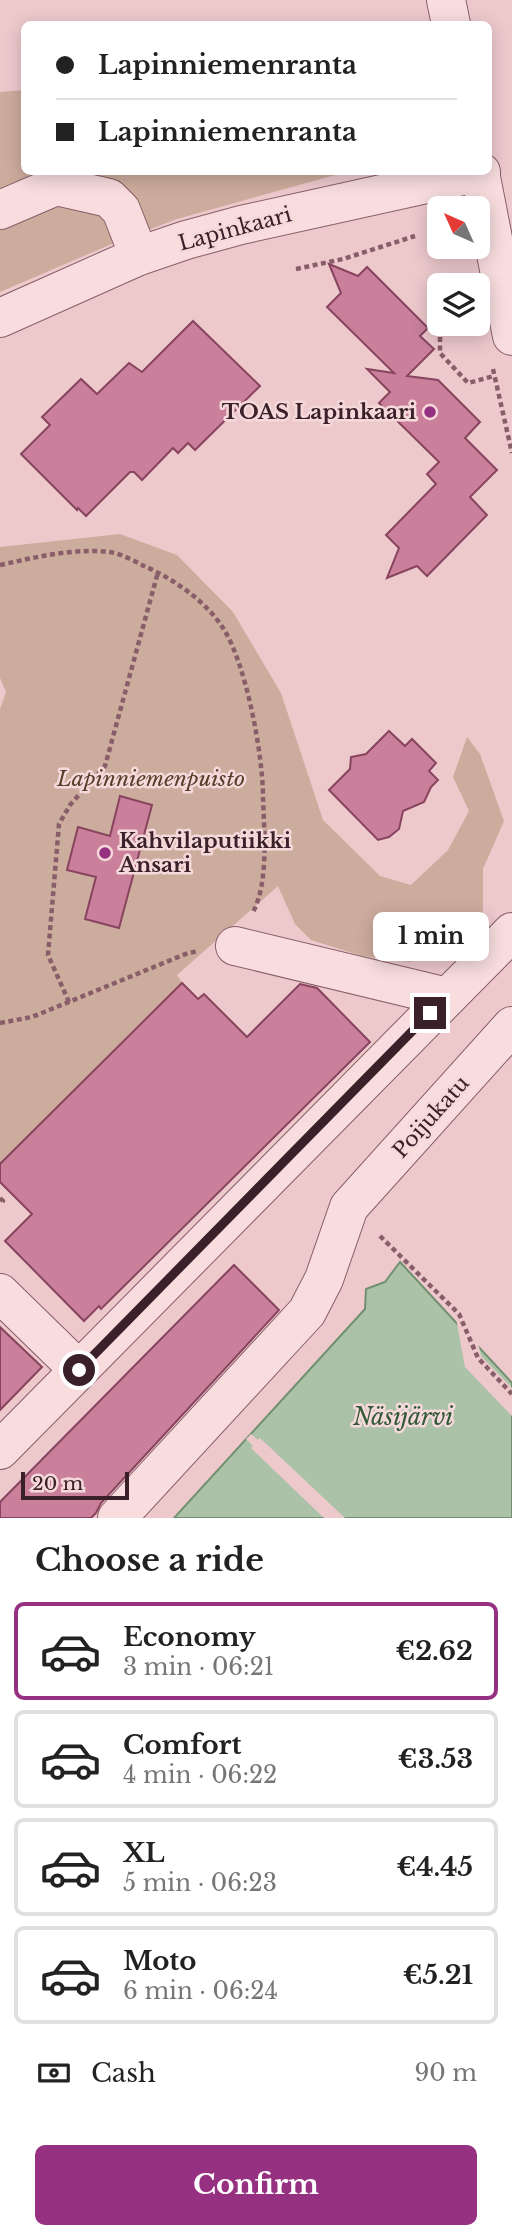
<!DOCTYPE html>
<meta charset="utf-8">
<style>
:root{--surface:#fff;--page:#f6f6f6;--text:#222;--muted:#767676;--line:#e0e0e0;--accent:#963081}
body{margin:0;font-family:"Libre Baskerville",serif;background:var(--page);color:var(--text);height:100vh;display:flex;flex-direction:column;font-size:26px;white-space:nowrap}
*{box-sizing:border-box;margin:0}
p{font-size:23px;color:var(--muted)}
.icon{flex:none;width:38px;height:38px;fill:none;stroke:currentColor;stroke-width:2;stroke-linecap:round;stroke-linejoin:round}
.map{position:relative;height:1518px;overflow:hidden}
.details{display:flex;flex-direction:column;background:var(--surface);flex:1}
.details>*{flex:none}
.top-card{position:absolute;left:21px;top:21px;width:471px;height:154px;border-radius:10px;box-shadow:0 4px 18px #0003;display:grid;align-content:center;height:154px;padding:0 35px;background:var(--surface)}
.needle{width:46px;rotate:315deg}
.buttons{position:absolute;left:427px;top:196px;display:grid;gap:14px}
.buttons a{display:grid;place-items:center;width:63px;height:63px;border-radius:10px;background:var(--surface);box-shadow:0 4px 18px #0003;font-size:35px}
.scale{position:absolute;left:21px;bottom:18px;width:108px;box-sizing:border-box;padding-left:7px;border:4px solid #3a2129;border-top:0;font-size:19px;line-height:24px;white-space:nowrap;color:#3a2129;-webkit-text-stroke:5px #f5d8da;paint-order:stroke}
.end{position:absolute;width:32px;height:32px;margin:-16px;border:9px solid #3a2129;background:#fff;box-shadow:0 0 0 4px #fff}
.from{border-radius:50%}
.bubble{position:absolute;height:49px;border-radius:10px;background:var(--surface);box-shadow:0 4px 18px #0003;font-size:23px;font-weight:700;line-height:49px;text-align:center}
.top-card b{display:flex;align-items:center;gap:24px;height:66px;font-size:26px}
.top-card b+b{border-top:2px solid var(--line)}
.top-card i{width:18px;height:18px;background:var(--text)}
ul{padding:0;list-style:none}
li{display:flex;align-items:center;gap:21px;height:98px;margin:0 14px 10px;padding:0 21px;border:4px solid var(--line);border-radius:10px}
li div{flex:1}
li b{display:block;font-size:26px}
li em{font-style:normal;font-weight:700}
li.current{border-color:var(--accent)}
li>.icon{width:63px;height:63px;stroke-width:1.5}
h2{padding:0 35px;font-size:32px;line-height:84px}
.pay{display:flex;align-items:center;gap:18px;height:77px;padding:0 35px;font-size:26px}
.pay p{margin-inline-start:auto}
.primary-button{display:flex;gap:14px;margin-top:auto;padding:14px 35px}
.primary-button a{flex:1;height:80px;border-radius:10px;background:var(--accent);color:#fff;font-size:28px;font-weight:700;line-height:80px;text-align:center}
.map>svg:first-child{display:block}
.green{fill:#ccac9d}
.water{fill:#abc2a9;stroke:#719070;stroke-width:2}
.pier{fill:#edc9cc}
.building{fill:#ca809b;stroke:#88445f;stroke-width:2}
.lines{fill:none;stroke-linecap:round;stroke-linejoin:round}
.minor-casing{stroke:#895e69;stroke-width:40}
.path{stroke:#895e69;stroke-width:4.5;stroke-dasharray:5 3.5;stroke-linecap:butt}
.minor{stroke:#f8dcde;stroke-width:38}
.route{stroke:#3a2129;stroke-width:9}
.poi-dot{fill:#963081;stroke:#f5d8da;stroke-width:2.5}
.labels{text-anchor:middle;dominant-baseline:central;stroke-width:5;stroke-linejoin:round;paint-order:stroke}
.street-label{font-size:21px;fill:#3a2129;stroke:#f5d8da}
.poi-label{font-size:21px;font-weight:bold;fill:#3a2129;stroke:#f5d8da;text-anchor:end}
.park-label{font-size:21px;font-style:italic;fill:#563d28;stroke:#f5d8da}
.water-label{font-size:23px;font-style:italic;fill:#315937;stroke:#f5d8da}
</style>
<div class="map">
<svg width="512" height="1518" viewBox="0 0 512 1518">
<rect width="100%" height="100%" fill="#edc9cc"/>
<!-- green -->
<g class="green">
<polygon points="24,90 24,172 346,172 177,219 114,243 0,292 0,92"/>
<polygon points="120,534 177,555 233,612 281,693 323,820 380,876 411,885 448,850 469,811 453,777 467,737 480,754 504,821 483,869 483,929 460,948 410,962 362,956 311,940 295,924 278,886 177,975 182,983 0,1164 0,709 6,692 0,678 0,547"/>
</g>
<!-- water -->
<polygon class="water" points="400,1262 512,1383 512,1518 174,1518 365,1309 366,1289 385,1282"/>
<!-- pier -->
<g class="pier">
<polygon points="456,1318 478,1342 481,1356 512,1388 512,1416 465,1367"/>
<polygon points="251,1434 258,1440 260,1438 345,1518 324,1518 251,1448 253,1446 246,1439"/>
</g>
<!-- building -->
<g class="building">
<polygon points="329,264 358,276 367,267 428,328 420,336 434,349 407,376 438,380 480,422 465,438 497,470 470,497 487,515 427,576 417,566 387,578 399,548 386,535 436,484 427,474 439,462 379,403 390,392 367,369 394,373 327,307 341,293"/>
<polygon points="193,321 260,386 195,450 188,443 178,453 173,448 142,480 134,472 130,472 86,516 78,508 77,510 21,454 50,425 42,417 81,379 97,394 129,363 142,372"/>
<polygon points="389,731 405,746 412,739 436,763 429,771 438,780 431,787 424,802 403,811 399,829 389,837 378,840 329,790 350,769 351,757 366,754"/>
<polygon points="120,796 152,805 119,928 85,919 96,877 67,870 78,827 110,836"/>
<polygon points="182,983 198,999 204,994 247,1037 300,984 317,988 370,1042 101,1309 99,1306 84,1321 5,1241 32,1214 0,1182 0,1164"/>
<polygon points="234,1265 279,1310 101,1503 96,1513 91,1518 0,1518 0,1502"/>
<polygon points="0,1327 42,1367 0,1410"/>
</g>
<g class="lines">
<!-- minor casing -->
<g class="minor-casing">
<g id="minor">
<polyline points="446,0 451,24"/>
<polyline points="480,172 512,336"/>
<polyline points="0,210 56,186 109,198 121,210 139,256"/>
<polyline points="0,318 139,256 186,240 241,225 481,172"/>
<polyline points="235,946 447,997"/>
<polyline points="0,1293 79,1370"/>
<polyline points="0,1450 512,932"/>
<polyline points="117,1518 307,1312 324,1279 349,1207 512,1026"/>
</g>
</g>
<!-- path -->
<g class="path">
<polyline points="296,269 343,259 415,236"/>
<polyline points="440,337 440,353 468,383 494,376"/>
<polyline points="493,369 512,453"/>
<path d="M0 565C37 557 72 548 110 552 122 554 134 561 144 566 172 578 206 601 223 628 246 663 263 755 263 797 264 830 269 882 253 912"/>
<polyline points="69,1002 48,955 59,824 70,805 105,766 158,572"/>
<polyline points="0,1023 32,1017 188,953 199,951"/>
<polyline points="0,1198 3,1201 0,1204"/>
<polyline points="380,1236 459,1314 478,1358 512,1394"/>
</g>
<!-- minor -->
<use href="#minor" class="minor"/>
</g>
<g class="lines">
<!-- route -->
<polyline class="route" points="79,1370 430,1013"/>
</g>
<!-- markers -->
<g class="poi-dot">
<circle cx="430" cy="412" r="7"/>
<circle cx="105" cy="853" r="7"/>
</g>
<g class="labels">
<!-- street labels -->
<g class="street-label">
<text transform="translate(235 229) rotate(-15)">Lapinkaari</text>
<text transform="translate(431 1117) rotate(-48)">Poijukatu</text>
</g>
<!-- poi labels -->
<g class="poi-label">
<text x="416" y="412">TOAS Lapinkaari</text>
<text x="119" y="841" text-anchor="start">Kahvilaputiikki<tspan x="119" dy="24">Ansari</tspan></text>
</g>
<!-- park labels -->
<g class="park-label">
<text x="151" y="779">Lapinniemenpuisto</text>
</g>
<!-- water labels -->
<g class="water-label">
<text x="403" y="1417">Näsijärvi</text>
</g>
</g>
</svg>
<div class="buttons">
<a><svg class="needle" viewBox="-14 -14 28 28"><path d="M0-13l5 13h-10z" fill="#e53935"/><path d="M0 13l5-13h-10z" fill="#767676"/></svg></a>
<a><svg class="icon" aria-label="layers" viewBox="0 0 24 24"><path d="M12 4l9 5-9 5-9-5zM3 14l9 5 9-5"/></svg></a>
</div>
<div class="scale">20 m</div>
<i class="end from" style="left:79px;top:1370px"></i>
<i class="end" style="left:430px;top:1013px"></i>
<div class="bubble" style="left:373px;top:912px;width:116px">1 min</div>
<div class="top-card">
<b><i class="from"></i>Lapinniemenranta</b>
<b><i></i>Lapinniemenranta</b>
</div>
</div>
<section class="details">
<h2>Choose a ride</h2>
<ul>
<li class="current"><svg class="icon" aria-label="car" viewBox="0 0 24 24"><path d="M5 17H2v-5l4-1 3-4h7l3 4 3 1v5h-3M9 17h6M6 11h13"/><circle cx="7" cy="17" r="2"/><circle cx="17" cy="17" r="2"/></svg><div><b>Economy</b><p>3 min · 06:21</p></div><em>€2.62</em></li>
<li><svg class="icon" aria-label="car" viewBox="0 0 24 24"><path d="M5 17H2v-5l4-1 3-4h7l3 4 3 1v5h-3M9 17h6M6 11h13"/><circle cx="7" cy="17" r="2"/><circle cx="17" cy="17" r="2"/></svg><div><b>Comfort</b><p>4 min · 06:22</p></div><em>€3.53</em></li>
<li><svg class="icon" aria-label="car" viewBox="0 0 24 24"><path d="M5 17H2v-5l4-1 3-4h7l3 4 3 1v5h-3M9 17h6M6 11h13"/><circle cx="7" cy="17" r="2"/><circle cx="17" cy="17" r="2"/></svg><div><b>XL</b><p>5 min · 06:23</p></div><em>€4.45</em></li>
<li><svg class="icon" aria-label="car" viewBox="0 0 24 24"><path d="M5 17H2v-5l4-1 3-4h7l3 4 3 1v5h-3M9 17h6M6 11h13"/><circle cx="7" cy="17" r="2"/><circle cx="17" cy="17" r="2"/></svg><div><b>Moto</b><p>6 min · 06:24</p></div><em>€5.21</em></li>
</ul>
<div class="pay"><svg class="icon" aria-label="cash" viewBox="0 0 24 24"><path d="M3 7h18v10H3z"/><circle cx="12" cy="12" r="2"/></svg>Cash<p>90 m</p></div>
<div class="primary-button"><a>Confirm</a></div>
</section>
